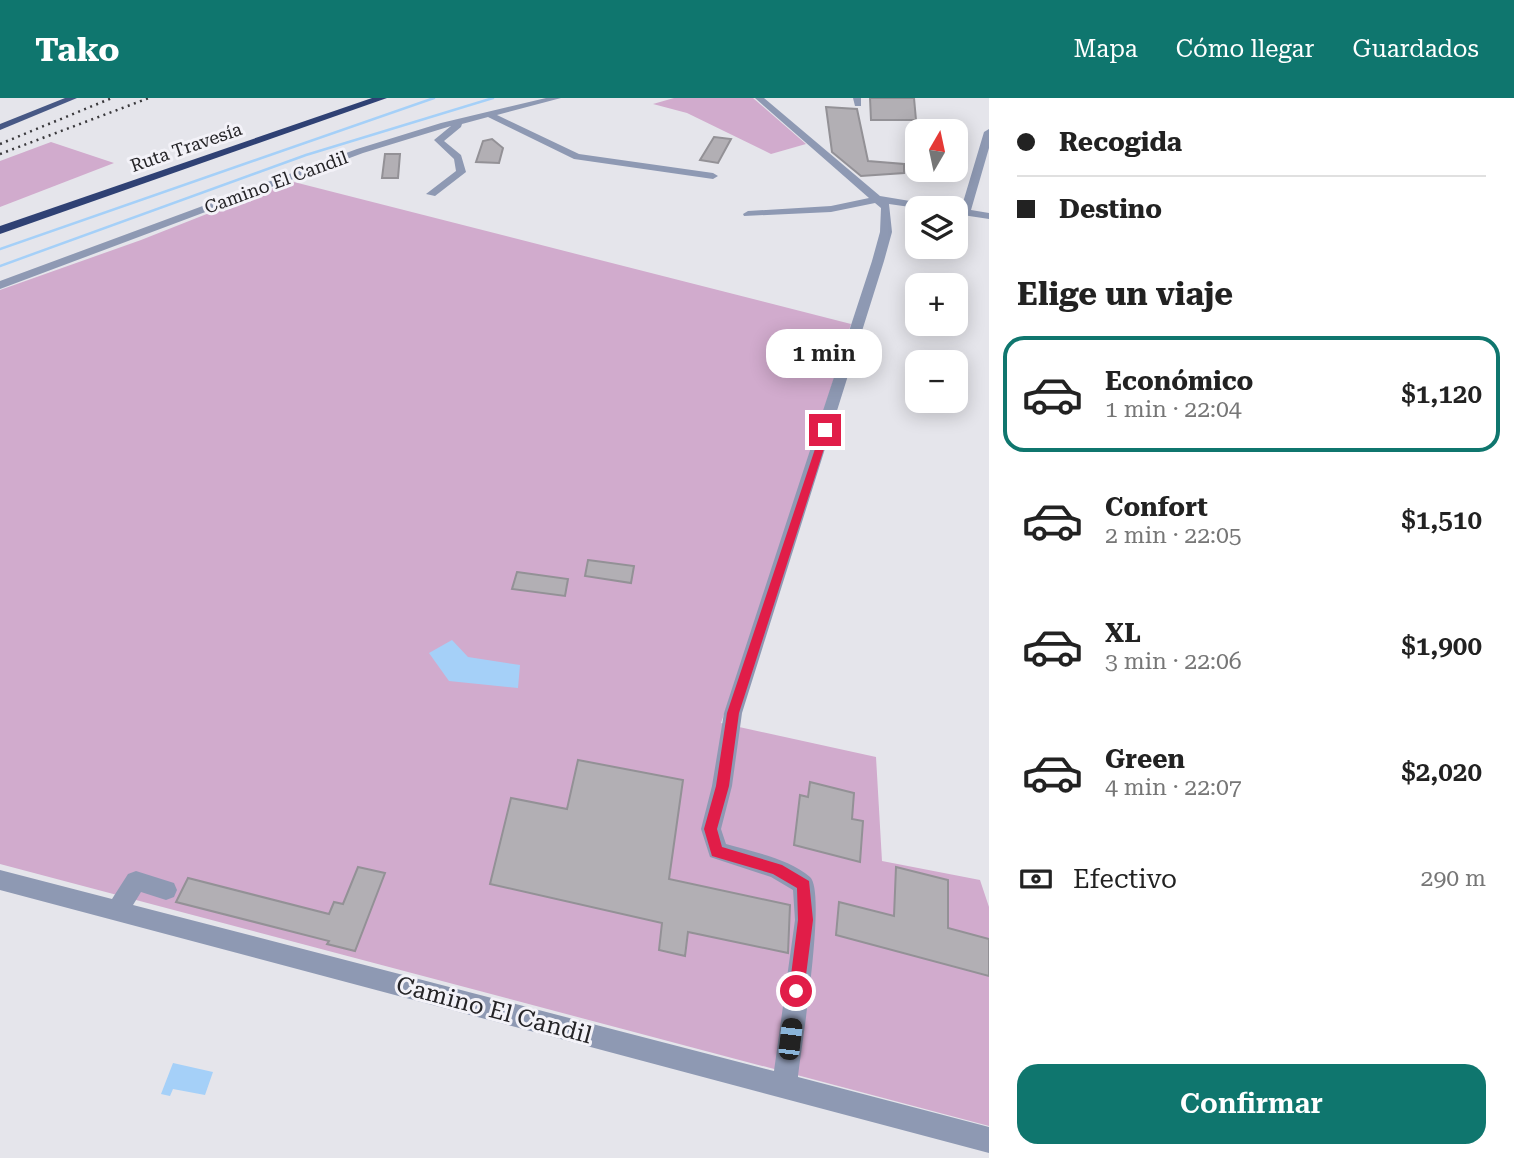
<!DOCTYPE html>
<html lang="es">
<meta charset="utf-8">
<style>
:root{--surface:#fff;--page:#f6f6f6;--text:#222;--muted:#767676;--line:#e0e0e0;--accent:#0f766e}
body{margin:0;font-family:"Roboto Serif",serif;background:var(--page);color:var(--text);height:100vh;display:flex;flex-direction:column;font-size:26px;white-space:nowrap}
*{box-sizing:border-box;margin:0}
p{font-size:23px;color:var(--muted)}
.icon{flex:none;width:38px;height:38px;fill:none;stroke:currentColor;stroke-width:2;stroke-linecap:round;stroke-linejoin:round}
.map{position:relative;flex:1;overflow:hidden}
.panel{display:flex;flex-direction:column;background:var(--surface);width:525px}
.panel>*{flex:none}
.guide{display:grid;align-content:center;height:154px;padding:0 28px;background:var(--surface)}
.needle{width:46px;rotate:9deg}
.fabs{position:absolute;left:905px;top:21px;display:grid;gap:14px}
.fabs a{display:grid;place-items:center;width:63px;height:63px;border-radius:14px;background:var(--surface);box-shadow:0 4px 18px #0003;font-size:35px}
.end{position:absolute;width:32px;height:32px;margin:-16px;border:9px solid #e11d48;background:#fff;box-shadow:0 0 0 4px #fff}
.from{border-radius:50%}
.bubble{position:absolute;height:49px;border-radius:21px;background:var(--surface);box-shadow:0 4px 18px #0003;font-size:23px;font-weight:600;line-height:49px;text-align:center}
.car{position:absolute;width:21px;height:42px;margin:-21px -10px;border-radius:9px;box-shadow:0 0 5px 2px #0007;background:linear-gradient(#222 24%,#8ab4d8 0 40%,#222 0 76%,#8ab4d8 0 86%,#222 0)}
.guide b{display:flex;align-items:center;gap:24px;height:66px;font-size:26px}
.guide b+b{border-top:2px solid var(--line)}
.guide i{width:18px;height:18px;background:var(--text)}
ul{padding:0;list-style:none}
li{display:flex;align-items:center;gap:21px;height:116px;margin:0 14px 10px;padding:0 14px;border:4px solid transparent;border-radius:21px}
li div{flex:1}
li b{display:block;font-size:26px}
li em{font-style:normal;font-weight:600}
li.on{border-color:var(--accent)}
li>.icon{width:63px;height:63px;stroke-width:1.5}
h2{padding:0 28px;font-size:32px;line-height:84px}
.pay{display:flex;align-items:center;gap:18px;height:77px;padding:0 28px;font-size:26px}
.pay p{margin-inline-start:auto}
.action{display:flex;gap:14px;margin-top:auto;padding:14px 28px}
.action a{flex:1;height:80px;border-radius:21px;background:var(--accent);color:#fff;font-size:28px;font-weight:600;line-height:80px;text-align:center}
header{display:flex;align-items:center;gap:42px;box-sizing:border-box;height:98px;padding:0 35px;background:var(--accent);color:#fff}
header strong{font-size:33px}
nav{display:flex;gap:38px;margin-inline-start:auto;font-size:24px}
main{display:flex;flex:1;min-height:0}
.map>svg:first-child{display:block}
.green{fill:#d1abcd}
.water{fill:#a5d0f8}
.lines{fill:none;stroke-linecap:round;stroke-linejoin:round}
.stream{stroke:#a5d0f8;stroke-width:2.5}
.building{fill:#b2afb4;stroke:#939196;stroke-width:2}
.minor{fill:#8e99b3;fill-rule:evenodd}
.major{fill:#475885;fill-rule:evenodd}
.highway{fill:#2f4174;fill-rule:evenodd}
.rail{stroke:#3a393c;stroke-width:2.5;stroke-dasharray:2 4.5;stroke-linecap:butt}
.route{fill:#e11d48}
.labels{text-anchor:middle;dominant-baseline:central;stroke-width:6;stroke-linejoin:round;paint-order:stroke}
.far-street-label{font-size:18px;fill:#252427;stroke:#f3f2f8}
.near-street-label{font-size:24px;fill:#252427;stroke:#f3f2f8}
</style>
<header>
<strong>Tako</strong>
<nav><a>Mapa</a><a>Cómo llegar</a><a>Guardados</a></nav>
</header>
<main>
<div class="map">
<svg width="989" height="1060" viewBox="0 0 989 1060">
<rect width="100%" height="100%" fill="#e5e5eb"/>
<!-- green -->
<g class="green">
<polygon points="674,0 753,0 806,46 771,56 687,15 653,6"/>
<polygon points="51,44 114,65 0,109 0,63"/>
<polygon points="290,83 851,226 775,468 721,625 876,659 882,763 980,782 989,809 989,1028 0,766 0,192 141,142"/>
</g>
<!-- water -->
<g class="water">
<polygon points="452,542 468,559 520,567 518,590 449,583 429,555"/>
<polygon points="173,965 213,974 205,997 173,991 170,998 161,996"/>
</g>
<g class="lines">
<!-- stream -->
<g class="stream">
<polyline points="0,151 434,0"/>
<polyline points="0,168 306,57 493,0"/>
</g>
</g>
<!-- building -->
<g class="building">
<polygon points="870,0 914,0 916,22 871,22"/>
<polygon points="826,9 857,11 868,63 904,66 904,75 861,78 832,54"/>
<polygon points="714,39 731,41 718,65 700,62"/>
<polygon points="492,41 503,50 499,65 476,64 483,43"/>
<polygon points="385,56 400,56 398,80 382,80"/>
<polygon points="588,462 634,468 631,485 585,478"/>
<polygon points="517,474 568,481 565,498 512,491"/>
<polygon points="578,662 683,682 669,781 790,807 788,855 688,834 685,858 659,852 662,825 490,786 511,700 567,711"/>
<polygon points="810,684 854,695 852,721 863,723 860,764 794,747 800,697 808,699"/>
<polygon points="358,769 385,775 355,853 327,846 329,843 176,804 188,780 329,816 334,804 343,806"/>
<polygon points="896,769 948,782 948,830 989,841 989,878 836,837 839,804 894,818"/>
</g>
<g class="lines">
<!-- minor -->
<g class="minor">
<polygon points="546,0 561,0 497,17 579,56 713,75 718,78 713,81 574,61 488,19 462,26 461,29 444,43 461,57 466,74 435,98 426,96 456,73 454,61 434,42 451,28 363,55 0,191 0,183 357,51 441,25"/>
<path d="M755 0H764L880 98 934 107 939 110H917L889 106 892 134 884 163 742 615 732 688 721 731 726 746C753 754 788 760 810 779 827 794 801 950 798 979L989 1029V1055L0 792V772L112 801 128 776 136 773 174 785 177 792 174 799 166 802 141 794 133 807 774 973 795 822 793 792 771 779 710 759 701 731 712 688 724 615 872 163 880 134 881 110 875 105 831 114 744 118 743 116 748 113 831 108 869 100Z"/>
<polygon points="853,0 861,0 861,8 855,8"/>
<polygon points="989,31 989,50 971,112 989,115 989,121 956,116 954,110 961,111 984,34"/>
</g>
<!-- major -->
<polygon class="major" points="65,0 77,0 0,32 0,26"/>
<!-- highway -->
<polygon class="highway" points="372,0 387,0 0,136 0,128"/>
<!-- rail -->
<g class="rail">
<polyline points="0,46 112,0"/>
<polyline points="0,56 149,0"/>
</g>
</g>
<!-- route -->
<polygon class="route" points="822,330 830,332 739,615 729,688 717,731 722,749 782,767 809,783 813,822 804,893 802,899 796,901 791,899 789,893 798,822 797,790 773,776 712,758 704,731 716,688 727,615"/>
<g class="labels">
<!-- far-street labels -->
<g class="far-street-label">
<text transform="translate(186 49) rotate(-19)">Ruta Travesía</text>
<text transform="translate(276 84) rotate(-20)">Camino El Candil</text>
</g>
<!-- near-street labels -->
<g class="near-street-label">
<text transform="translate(494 912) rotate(15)">Camino El Candil</text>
</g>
</g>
</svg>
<div class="fabs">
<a><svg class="needle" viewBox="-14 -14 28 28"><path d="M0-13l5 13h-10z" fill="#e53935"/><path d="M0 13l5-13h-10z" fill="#767676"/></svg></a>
<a><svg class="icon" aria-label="layers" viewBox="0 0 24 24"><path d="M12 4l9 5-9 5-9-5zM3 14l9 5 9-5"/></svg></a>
<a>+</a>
<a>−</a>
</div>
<i class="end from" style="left:796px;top:893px"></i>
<i class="end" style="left:825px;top:332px"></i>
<div class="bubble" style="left:766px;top:231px;width:116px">1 min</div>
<i class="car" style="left:790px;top:941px;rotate:7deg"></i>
</div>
<section class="panel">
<div class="guide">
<b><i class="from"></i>Recogida</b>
<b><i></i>Destino</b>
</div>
<h2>Elige un viaje</h2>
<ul>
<li class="on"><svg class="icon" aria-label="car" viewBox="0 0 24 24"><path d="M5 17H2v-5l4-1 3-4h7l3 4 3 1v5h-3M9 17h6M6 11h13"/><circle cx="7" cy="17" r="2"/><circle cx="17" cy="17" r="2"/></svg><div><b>Económico</b><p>1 min · 22:04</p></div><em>$1,120</em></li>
<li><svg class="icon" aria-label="car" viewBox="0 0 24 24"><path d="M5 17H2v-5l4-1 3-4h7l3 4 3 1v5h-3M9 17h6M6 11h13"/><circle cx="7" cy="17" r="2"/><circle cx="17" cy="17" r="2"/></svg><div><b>Confort</b><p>2 min · 22:05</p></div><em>$1,510</em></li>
<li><svg class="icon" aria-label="car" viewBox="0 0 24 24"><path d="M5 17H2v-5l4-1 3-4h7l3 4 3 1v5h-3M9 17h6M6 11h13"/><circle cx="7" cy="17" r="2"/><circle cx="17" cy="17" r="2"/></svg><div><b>XL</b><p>3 min · 22:06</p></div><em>$1,900</em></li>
<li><svg class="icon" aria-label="car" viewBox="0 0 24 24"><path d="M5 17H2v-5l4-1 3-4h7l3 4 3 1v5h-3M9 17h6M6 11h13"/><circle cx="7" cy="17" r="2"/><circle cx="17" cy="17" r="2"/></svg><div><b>Green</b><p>4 min · 22:07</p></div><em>$2,020</em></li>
</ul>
<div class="pay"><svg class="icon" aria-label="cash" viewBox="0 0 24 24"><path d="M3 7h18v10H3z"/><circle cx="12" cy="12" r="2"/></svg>Efectivo<p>290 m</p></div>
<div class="action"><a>Confirmar</a></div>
</section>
</main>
